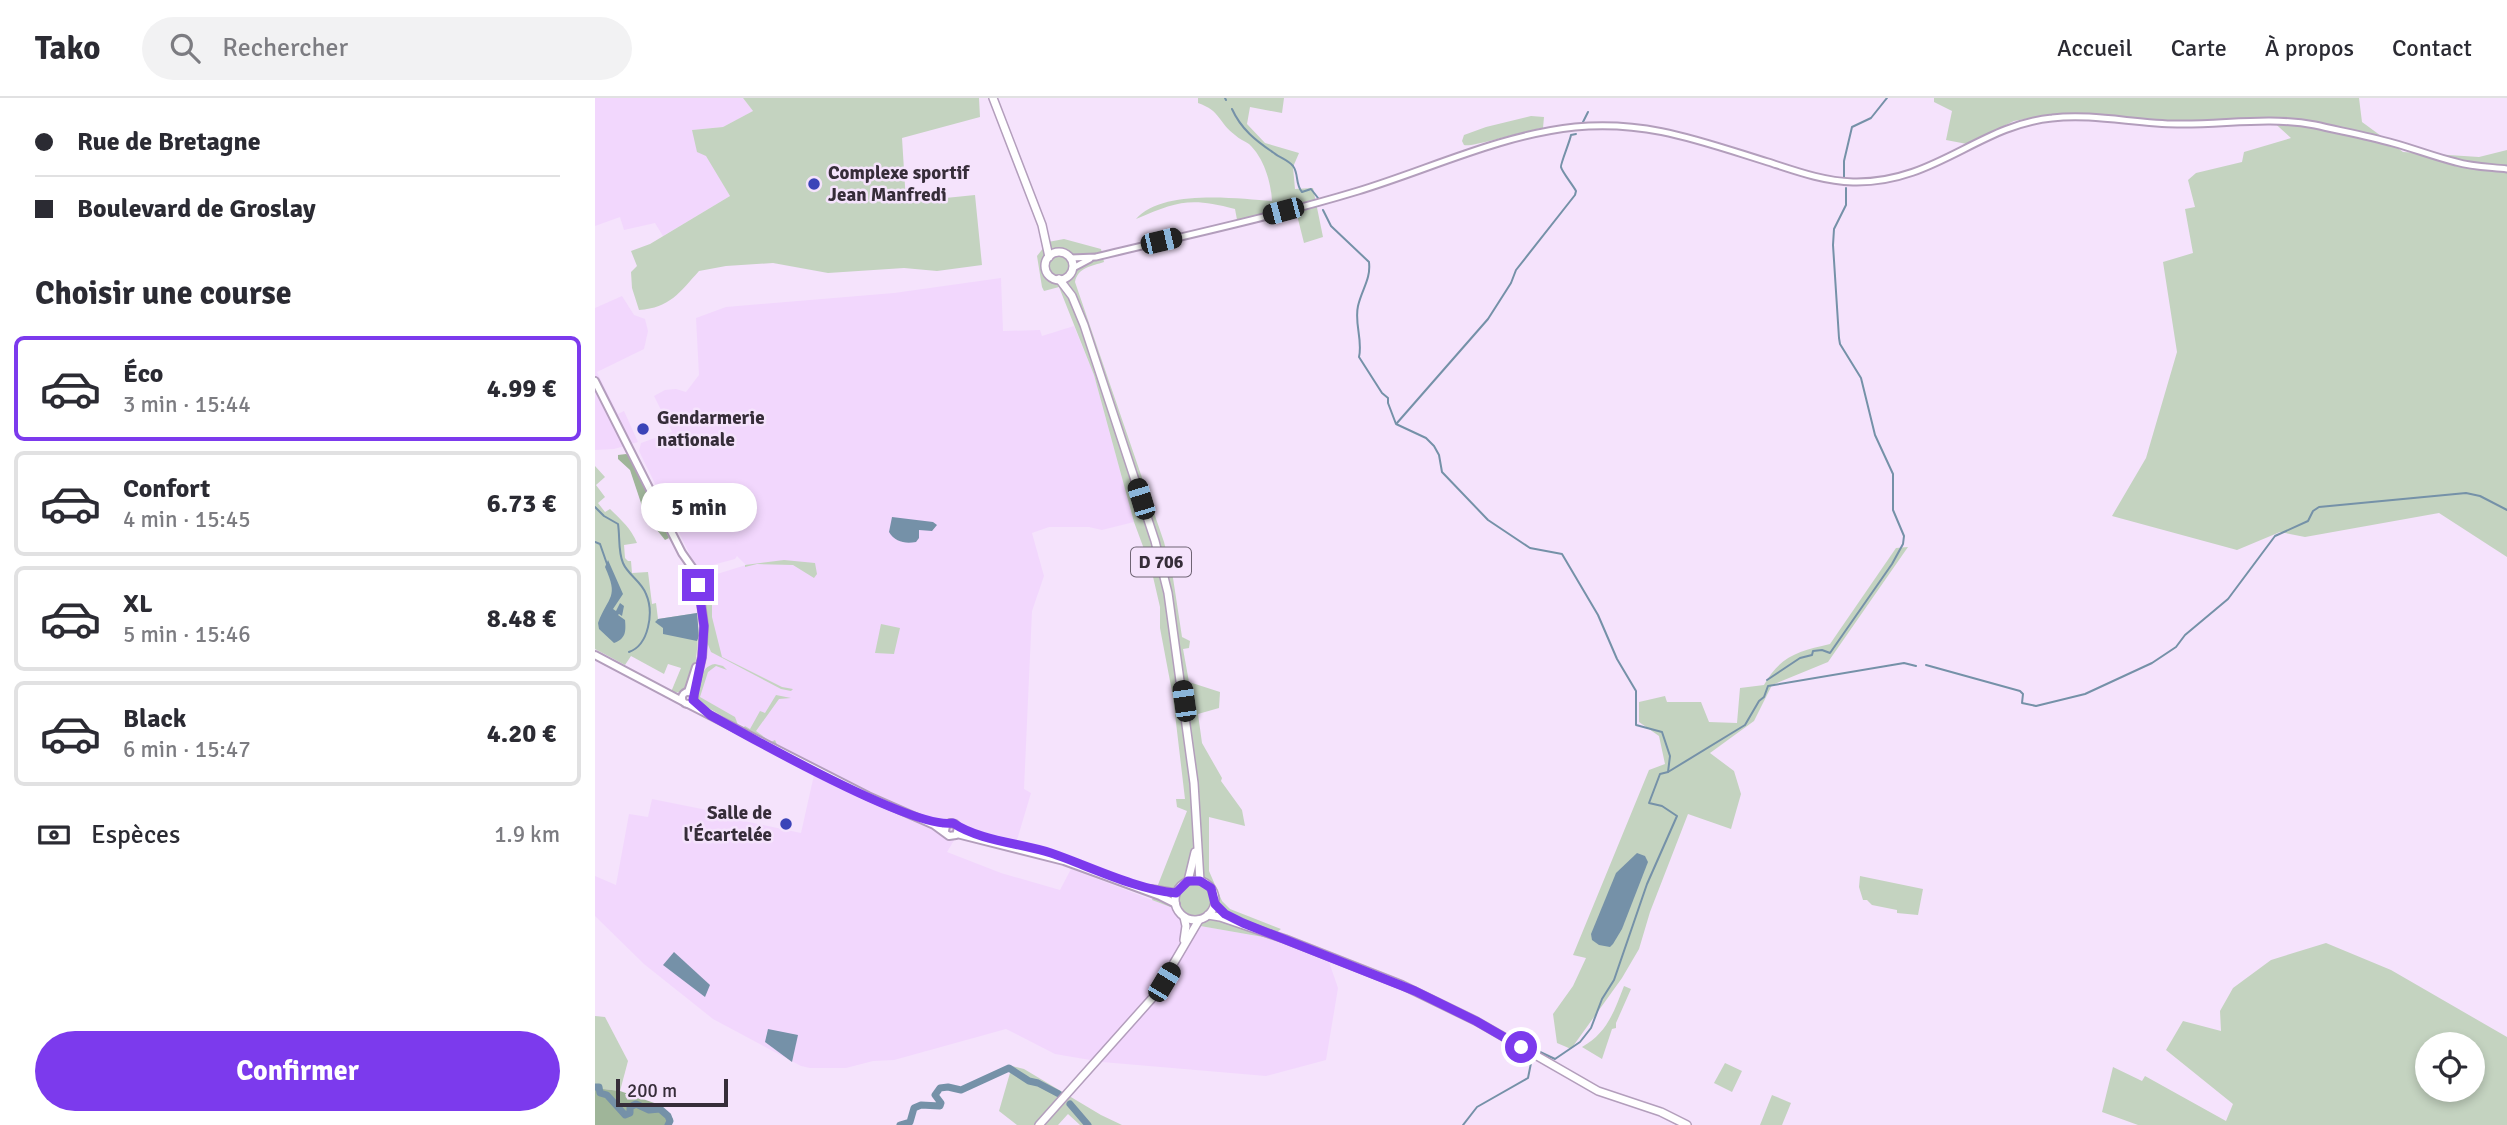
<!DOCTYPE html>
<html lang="fr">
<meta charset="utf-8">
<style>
:root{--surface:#fff;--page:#f2f2f3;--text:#2b2b33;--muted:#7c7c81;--line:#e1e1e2;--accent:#7c3aed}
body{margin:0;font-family:Signika,sans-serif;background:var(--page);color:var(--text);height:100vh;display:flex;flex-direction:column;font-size:26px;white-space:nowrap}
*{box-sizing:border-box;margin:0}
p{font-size:23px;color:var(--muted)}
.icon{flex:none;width:38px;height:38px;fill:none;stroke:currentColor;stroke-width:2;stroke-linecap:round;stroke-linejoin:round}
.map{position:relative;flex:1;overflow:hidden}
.drawer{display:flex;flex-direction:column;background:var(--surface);width:595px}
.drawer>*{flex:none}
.banner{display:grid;align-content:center;height:154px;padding:0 35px;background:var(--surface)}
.controls{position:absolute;left:1820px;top:934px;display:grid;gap:14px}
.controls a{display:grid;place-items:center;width:70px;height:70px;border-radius:50%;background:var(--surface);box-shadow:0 4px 10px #0003;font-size:35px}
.scale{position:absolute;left:21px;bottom:18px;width:112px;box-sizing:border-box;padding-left:7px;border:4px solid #362d39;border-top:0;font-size:19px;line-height:24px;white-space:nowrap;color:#362d39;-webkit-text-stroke:5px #f5e3fc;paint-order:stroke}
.end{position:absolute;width:32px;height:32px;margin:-16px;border:9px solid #7c3aed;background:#fff;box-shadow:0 0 0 4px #fff}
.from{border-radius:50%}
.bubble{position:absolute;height:49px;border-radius:24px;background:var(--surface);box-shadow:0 4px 10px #0003;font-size:23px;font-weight:700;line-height:49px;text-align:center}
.car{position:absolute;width:21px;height:42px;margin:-21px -10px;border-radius:9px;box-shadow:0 0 5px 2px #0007;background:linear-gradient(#222 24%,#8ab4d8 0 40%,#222 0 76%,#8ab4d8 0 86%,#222 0)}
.banner b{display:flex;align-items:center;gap:24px;height:66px;font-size:26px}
.banner b+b{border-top:2px solid var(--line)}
.banner i{width:18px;height:18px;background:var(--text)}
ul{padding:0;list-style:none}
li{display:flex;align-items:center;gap:21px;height:105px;margin:0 14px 10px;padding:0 21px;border:4px solid var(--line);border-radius:10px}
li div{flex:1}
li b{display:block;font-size:26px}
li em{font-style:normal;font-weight:700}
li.active{border-color:var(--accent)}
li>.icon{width:63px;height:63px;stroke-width:1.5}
h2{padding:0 35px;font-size:32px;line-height:84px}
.pay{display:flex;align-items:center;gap:18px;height:77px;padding:0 35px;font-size:26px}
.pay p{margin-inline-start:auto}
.button{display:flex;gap:14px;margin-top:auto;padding:14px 35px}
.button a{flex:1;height:80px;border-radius:42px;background:var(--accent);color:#fff;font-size:28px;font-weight:700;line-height:80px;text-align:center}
header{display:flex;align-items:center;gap:42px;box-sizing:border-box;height:98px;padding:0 35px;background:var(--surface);border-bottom:2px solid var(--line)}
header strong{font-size:33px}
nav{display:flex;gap:38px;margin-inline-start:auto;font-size:24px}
.search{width:490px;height:63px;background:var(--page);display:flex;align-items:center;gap:18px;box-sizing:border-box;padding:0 24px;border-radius:38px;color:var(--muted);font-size:26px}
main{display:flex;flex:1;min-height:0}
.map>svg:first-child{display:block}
.built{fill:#f2d7fd}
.green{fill:#c4d3c0;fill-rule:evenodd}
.forest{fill:#9fb599}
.water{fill:#7591a8}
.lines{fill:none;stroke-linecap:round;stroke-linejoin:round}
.stream{stroke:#7591a8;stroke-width:2}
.river{stroke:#7591a8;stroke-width:7}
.tertiary-casing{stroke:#b39ebc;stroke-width:9}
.secondary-casing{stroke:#b39ebc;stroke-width:10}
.primary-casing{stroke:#b39ebc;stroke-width:10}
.tertiary{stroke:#fff;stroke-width:5}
.secondary{stroke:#fff;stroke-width:6}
.primary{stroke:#fff;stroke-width:7}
.route{stroke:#7c3aed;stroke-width:9}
.poi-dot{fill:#3b44b8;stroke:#f5e3fc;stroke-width:2.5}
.labels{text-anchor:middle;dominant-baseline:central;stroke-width:5;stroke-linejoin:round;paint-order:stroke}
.shield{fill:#f5e3fc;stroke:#6f6474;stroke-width:2}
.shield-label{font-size:18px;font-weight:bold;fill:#362d39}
.poi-label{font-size:19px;font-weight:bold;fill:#362d39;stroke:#f5e3fc;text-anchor:start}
</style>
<header>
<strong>Tako</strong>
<div class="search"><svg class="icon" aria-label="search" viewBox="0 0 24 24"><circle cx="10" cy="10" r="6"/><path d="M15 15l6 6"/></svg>Rechercher</div>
<nav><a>Accueil</a><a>Carte</a><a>À propos</a><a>Contact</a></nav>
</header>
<main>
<section class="drawer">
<div class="banner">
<b><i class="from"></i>Rue de Bretagne</b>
<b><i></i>Boulevard de Groslay</b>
</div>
<h2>Choisir une course</h2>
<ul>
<li class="active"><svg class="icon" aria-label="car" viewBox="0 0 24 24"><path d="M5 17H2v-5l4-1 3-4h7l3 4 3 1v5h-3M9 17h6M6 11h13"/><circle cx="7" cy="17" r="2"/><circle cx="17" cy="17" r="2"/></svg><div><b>Éco</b><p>3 min · 15:44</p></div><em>4.99 €</em></li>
<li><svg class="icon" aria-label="car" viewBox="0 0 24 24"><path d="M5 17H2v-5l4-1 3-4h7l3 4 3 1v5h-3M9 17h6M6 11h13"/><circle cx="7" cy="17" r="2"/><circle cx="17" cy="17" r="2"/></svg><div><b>Confort</b><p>4 min · 15:45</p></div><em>6.73 €</em></li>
<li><svg class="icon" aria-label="car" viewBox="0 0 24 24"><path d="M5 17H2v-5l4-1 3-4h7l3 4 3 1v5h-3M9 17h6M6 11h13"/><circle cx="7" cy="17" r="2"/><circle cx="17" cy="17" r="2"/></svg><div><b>XL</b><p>5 min · 15:46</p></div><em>8.48 €</em></li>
<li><svg class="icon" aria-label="car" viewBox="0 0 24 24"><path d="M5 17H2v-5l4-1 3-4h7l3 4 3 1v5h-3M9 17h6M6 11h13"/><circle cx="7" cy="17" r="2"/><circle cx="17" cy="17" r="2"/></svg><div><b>Black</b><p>6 min · 15:47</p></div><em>4.20 €</em></li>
</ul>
<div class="pay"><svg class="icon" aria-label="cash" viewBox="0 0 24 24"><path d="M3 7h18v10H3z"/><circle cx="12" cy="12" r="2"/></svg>Espèces<p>1.9 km</p></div>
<div class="button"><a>Confirmer</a></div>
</section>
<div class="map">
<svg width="1912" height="1027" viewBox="0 0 1912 1027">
<rect width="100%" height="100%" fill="#f5e3fc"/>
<!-- built -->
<g class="built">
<polygon points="0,0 148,0 158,13 128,29 97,32 135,98 68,138 60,125 29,132 25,119 0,128"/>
<polygon points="406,180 408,233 445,232 447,238 479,228 499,277 539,424 507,432 494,429 454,429 437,435 449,478 437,513 429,691 436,695 422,742 367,729 352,754 406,775 465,792 476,771 578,810 588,825 674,840 734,864 743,890 731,962 671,978 507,964 460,956 411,931 299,962 278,963 251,970 215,970 206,968 118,921 49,866 0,818 0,778 21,787 34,716 53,719 57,701 112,712 112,715 206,735 221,668 102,602 110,556 107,497 109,495 106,481 151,467 142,458 140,461 110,469 100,467 44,353 46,345 77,334 59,298 70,292 81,291 91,294 104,277 101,220 131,209 299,195"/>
<polygon points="27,198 39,217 50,221 53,233 49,251 2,274 23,316 29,313 43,344 19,351 0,352 0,210"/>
</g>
<!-- green -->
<g class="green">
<path d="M148 0H384L385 19 307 40 311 104 380 97 387 167 342 173 309 170 233 175 178 165 131 168 104 173C85 194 75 210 44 212L37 190 36 174 42 168 36 153 55 146 135 98 111 58 102 54 97 32 128 29 158 13Z"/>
<path d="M603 0H689L687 15 655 9 652 26 670 45 704 55 698 69 700 91 718 90 728 139 709 145 701 113 643 127 640 111C596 99 582 103 541 121 566 91 641 100 677 103 676 84 669 60 654 46 650 43 644 41 640 37 623 24 626 13 603 5Z"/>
<polygon points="1339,0 1764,0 1767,24 1808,54 1884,59 1912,52 1912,459 1844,415 1710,439 1685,434 1642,452 1517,418 1551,360 1582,254 1568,164 1598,155 1590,111 1600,109 1593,82 1601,75 1647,64 1649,54 1696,40 1674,20 1594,24 1457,16 1419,23 1372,46 1351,42 1357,13 1339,4"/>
<path d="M936 18 949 19 948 30C931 32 877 50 869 47L867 43 869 37 891 29Z"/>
<path d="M469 141 506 151 509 164C497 168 483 169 480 184L569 444 578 480 587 539 595 543 594 550 588 551 594 584 625 594 624 610 603 616 607 645 627 680 626 683 647 712 650 728 614 719V773L627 803 635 811 686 831 674 840 588 825 578 810 557 802 592 713 582 709 581 701H590L578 599 565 530V509L556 470 539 424 499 277 464 189 449 193 447 189 442 158 453 144Z"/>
<path d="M0 368 10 379 1 387 10 399 3 405 10 414 15 411C26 422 36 430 42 445L29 447 30 460 33 463H36L37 475 53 474 57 506 61 505 63 521 102 515C104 532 103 575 92 590 88 595 82 595 76 594L86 570 73 566 69 576 36 558 30 567 0 551Z"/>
<path d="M1313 449 1233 564 1177 587 1159 623 1115 655 1139 673 1146 696 1136 731 1093 716 1055 814 1044 851 1027 880 976 951 962 945 958 916 978 888 991 860 978 857 1054 672 1070 666 1064 638 1044 624V604L1070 598 1072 604H1106L1114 624 1142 625 1145 590 1169 587C1185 558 1204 553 1235 546L1301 450Z"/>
<polygon points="189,462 220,465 222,476 219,480 198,467 162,466 150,469 150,467"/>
<polygon points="120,474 116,480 117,483 113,486 114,495 121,502 117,505 117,519 127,559 187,589 198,591 196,593 186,591 116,554 112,544 107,483 111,478"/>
<polygon points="286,526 305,530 299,556 280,555"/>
<path d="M120 566 128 568 132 572 121 568 113 574 105 599 140 619 143 627 103 604C103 590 104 568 120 566Z"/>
<polygon points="181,597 196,600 184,601 161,633 176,644 180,642 183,649 148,630 150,628 155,631 165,613 170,615"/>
<polygon points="1265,778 1328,791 1323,817 1302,815 1302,812 1277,807 1272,802 1268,802 1264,789"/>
<path d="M1731 845 1796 872 1912 939V1027H1543L1507 1014 1518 969 1547 983 1550 978 1631 1023 1638 1006 1571 952 1588 923 1626 933 1625 913 1638 890 1676 862ZM1832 947H1878V992H1832Z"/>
<path d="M1029 888 1036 891 1021 925V930L1017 931 1007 961 987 949C1012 935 1019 914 1029 888Z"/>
<polygon points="0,918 10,919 33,963 25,993 0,990"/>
<polygon points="1130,965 1147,973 1137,994 1119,985"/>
<polygon points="417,968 429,971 506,1017 527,1027 485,1027 473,1016 463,1027 422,1027 404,1013"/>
<polygon points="1177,997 1196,1005 1187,1027 1165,1027"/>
</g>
<!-- forest -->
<g class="forest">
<polygon points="31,356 35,358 74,440 70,442 50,417 35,372 23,361 23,357"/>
<polygon points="0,990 25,993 65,1007 78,1021 74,1027 0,1027"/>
</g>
<!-- water -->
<g class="water">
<path d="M297 419 338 424 342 427 337 433 324 432V440L321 444C310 446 300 444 294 434Z"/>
<path d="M13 462 28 496 18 511 21 513 25 505 29 508 27 518 24 516 23 517 30 522C31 533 31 541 19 545L4 531 3 525C14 497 24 500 10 469Z"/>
<polygon points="102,515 104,538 102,543 68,536 68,530 60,524 63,521"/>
<polygon points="1042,755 1050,758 1053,764 1027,831 1018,846 1015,849 1004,847 997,842 996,836 1021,775"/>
<polygon points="79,854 115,887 110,899 68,867"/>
<polygon points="173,931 203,937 197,964 170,944"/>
</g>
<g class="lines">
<!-- stream -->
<g class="stream">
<polyline points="630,0 631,2"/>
<path d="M637 11C646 31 661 43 679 55 685 60 693 62 698 68 704 76 700 86 707 94L716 91 723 100"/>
<polyline points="987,26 993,14"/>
<polyline points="1249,79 1249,63 1257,29 1276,20 1292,0"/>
<path d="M728 112 736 128 774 164C776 181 767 191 763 208 759 225 768 242 764 259L787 295 793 300V305L801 326 831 340 839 348 844 357 847 374 893 422 935 450 967 456 1003 517 1022 561 1041 593V627L1067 634 1075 658 1073 674"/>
<path d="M802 325 893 221 916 185 921 172 980 97 981 93C978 87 967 74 966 69 965 67 975 43 976 37L981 36"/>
<path d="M0 409 9 418 23 426C25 438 23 454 28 465 33 477 47 484 51 496 59 514 54 547 34 554"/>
<polyline points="0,444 5,446 12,466"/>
<polyline points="1331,567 1425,593 1428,596 1427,605 1441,608 1490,596 1557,565 1581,549 1590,537 1633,501 1680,438 1713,423 1718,413 1724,409 1871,395 1885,398 1912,412"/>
<polyline points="1172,582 1205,560 1217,557 1218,553 1227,552 1235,555 1297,466 1308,446 1309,438 1298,412 1298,376 1280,337 1266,280 1245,246 1244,240 1238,147 1239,131 1251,107 1251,90"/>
<polyline points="942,954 943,953 960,961 985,944 996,930 1007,901 1019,882 1052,786 1082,718 1067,708 1054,705 1065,676 1073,674 1150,627 1164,603 1169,599 1173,588 1309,565 1321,568"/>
<polyline points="868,1027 882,1009 933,980 936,965"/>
</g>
<!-- river -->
<g class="river">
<polyline points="0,989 4,989 5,995 12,997 30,1017 35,1015 35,1009 41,1006 54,1012 65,1011 73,1018 75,1023 73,1027"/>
<polyline points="475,1006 493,1027"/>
<polyline points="305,1027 315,1024 319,1010 326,1007 345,1008 346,1005 340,997 345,990 353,989 366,992 414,970 434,983 443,985 464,996"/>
</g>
<!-- tertiary casing -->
<g class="tertiary-casing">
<g id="tertiary">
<path d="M476 160 501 159C588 138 677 119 763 93 835 71 905 37 980 29 1052 22 1105 43 1173 64 1201 73 1228 83 1258 84 1339 86 1384 27 1457 20 1498 15 1541 26 1582 26 1629 27 1672 18 1720 27 1746 33 1773 38 1798 45 1820 51 1840 59 1861 64 1878 69 1895 69 1912 71"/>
<polyline points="478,170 495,161"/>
</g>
</g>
<!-- secondary casing -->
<g class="secondary-casing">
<g id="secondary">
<polyline points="0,283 87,455 99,472"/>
<circle cx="100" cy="477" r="5"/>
<polyline points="0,557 87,603"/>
<circle cx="93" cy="600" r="6"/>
<polyline points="93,594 101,569"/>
<polyline points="98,597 107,559 109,528 103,481"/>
<polyline points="93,606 273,698 339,727 354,738 361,737 363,730 360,726 355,725 351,728 350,733"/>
<polyline points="362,736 469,763 565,798 581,806"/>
<polyline points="556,791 581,795"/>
</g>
</g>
<!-- primary casing -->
<g class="primary-casing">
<g id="primary">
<polyline points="398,0 447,127 454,159"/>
<circle cx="464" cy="168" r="14"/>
<polyline points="464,181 477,198 489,227 560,443 573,495 599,685 605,783"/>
<circle cx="600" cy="802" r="20"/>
<polyline points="593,783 600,754"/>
<polyline points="613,817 625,819 690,841 807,887 881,923 1003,993 1066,1014 1092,1027"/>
<polyline points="589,842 591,828 589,819"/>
<polyline points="444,1027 560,897 604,822"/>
</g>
</g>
<!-- tertiary -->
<use href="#tertiary" class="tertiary"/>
<!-- secondary -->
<use href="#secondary" class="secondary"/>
<!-- primary -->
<use href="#primary" class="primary"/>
</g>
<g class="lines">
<!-- route -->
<path class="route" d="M103 487 109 528 107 559 98 602 115 617C156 640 320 732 358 725 385 743 425 745 456 755 494 768 542 792 581 795L593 783H605L616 790 620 806 630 816 648 825 820 893 881 923 926 949"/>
</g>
<!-- markers -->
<g class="poi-dot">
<circle cx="219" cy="86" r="7"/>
<circle cx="48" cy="331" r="7"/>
<circle cx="191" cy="726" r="7"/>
</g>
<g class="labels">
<!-- shield labels -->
<rect class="shield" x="536" y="449.5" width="60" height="29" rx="5"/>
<g class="shield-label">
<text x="566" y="464">D 706</text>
</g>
<!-- poi labels -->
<g class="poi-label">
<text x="233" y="75">Complexe sportif<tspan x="233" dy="22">Jean Manfredi</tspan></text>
<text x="62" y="320">Gendarmerie<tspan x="62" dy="22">nationale</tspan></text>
<text x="177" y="715" text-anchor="end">Salle de<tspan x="177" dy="22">l'Écartelée</tspan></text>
</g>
</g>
</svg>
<div class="controls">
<a><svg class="icon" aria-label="locate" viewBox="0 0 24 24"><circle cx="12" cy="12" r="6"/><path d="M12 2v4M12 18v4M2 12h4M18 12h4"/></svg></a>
</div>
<div class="scale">200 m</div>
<i class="end from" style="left:926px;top:949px"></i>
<i class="end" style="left:103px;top:487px"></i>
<div class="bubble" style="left:46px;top:385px;width:116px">5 min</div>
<i class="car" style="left:688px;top:113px;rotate:255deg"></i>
<i class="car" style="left:566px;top:143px;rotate:77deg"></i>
<i class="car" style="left:546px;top:401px;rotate:343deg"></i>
<i class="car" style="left:589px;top:603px;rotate:352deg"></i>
<i class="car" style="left:569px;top:884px;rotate:31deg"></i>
</div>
</main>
